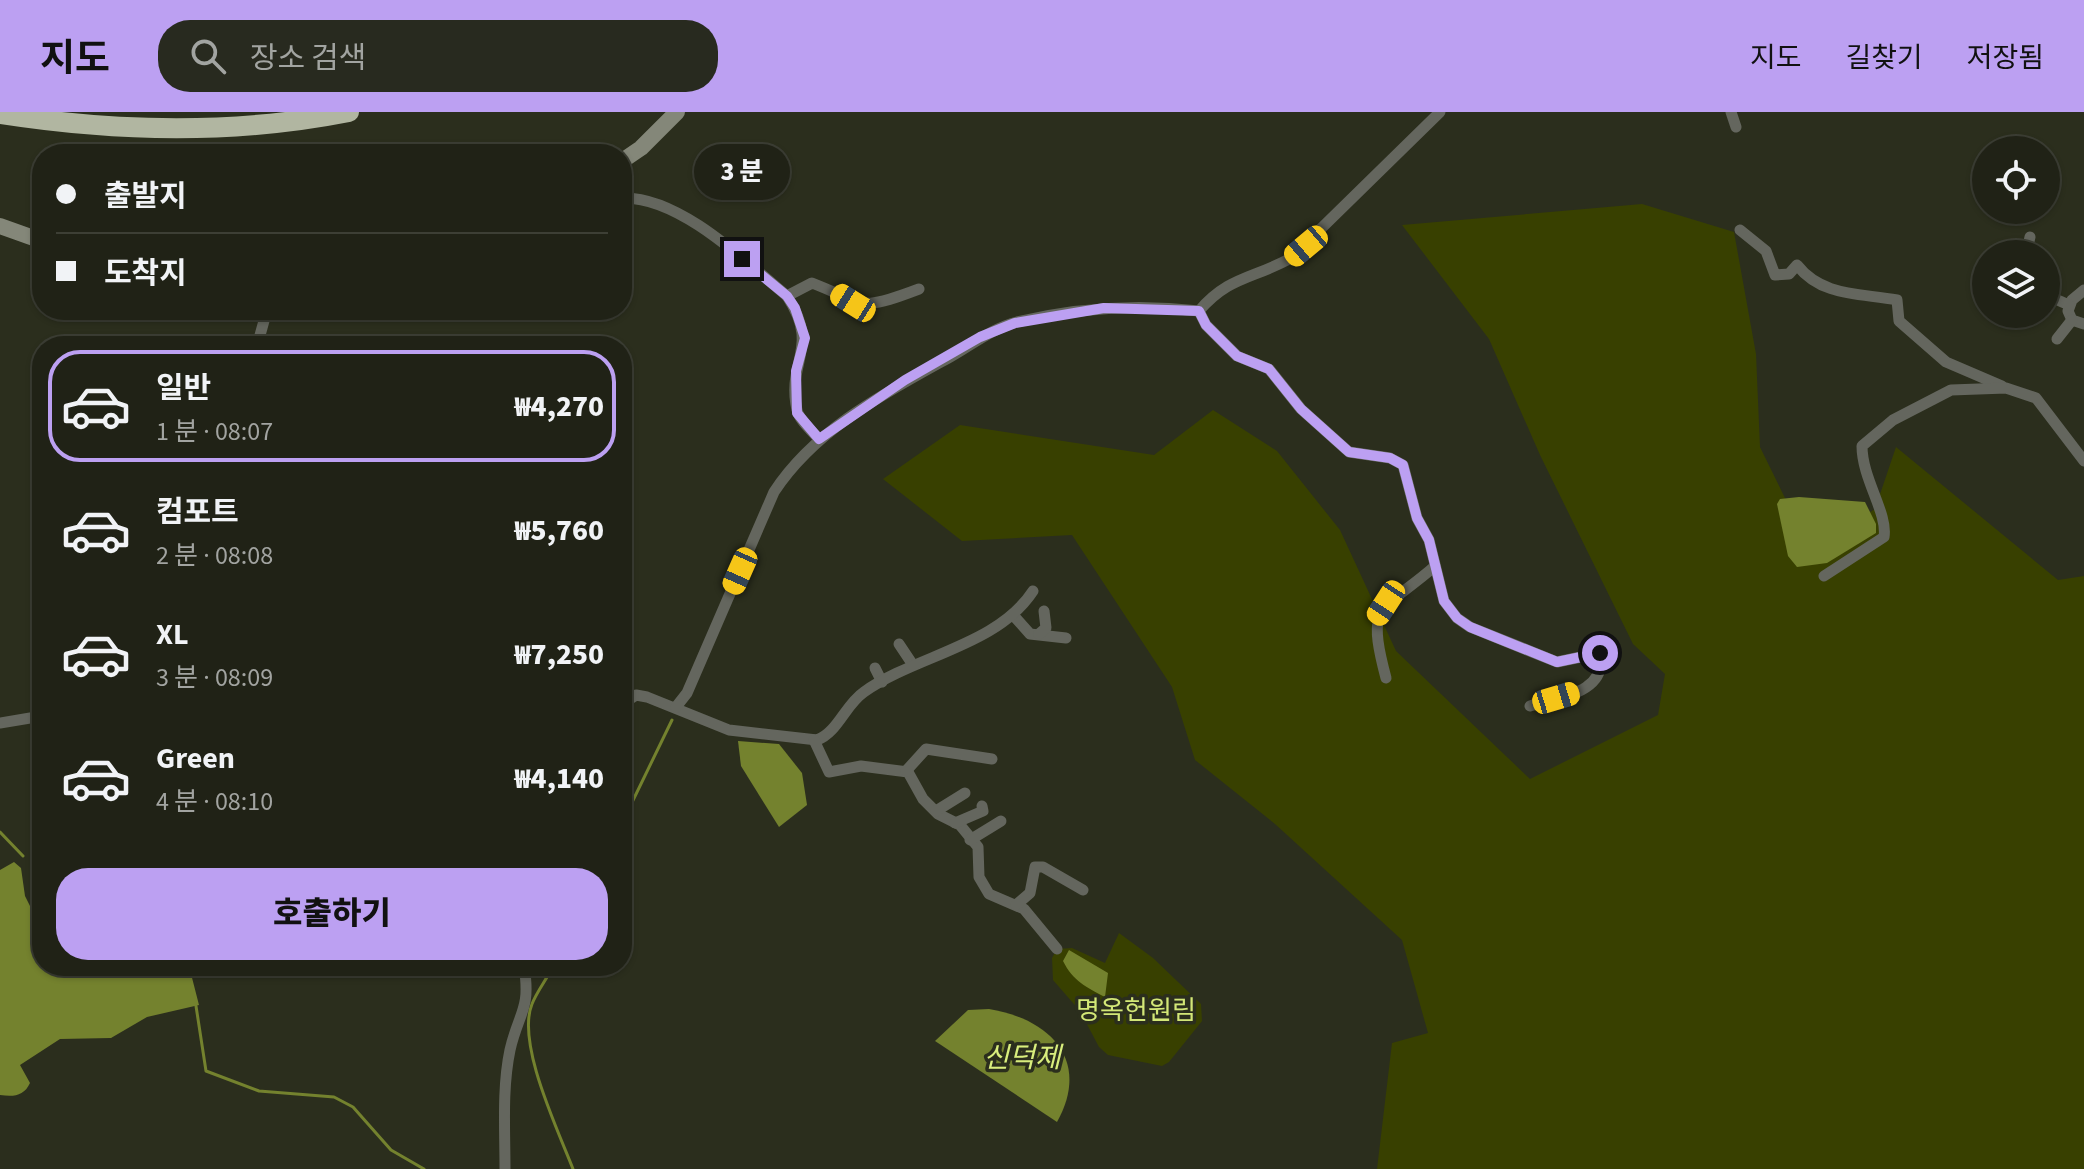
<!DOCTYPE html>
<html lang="ko">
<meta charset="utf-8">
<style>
:root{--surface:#202216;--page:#282a1f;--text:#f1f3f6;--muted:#a2a4a1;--line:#3d3f35;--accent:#bca0f2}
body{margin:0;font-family:"Source Sans 3","Noto Sans KR",sans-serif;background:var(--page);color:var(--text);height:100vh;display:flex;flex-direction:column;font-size:30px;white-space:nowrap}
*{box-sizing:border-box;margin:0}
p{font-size:26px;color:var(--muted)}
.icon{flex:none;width:44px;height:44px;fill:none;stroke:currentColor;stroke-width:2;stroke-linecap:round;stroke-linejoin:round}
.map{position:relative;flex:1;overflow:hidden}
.drawer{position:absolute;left:32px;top:224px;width:600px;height:640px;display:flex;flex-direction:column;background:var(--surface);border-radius:32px;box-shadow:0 2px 6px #0004,0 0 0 2px var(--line)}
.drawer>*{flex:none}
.guide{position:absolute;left:32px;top:32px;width:600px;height:176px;border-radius:32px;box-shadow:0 2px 6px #0004,0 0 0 2px var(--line);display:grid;align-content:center;height:176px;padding:0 24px;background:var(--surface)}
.fabs{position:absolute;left:1972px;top:24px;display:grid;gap:16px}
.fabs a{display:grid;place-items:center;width:88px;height:88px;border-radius:50%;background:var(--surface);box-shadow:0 2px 6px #0004,0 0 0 2px var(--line);font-size:40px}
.end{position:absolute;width:36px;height:36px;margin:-18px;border:10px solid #bca0f2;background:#111;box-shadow:0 0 0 4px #111}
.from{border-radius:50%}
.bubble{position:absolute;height:56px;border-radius:28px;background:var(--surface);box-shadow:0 2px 6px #0004,0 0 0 2px var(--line);font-size:26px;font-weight:800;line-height:56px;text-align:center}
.car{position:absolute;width:24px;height:48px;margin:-24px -12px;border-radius:10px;box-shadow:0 0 6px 2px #0007;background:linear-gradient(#f5c518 24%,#345 0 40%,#f5c518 0 76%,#345 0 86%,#f5c518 0)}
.guide b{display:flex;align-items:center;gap:28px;height:76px;font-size:30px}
.guide b+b{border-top:2px solid var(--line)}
.guide i{width:20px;height:20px;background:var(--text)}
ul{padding:14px 0 0;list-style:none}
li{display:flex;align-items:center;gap:24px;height:112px;margin:0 16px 12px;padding:0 8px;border:4px solid transparent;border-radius:32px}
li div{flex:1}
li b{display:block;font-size:30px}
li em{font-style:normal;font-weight:800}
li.on{border-color:var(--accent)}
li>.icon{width:72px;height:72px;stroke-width:1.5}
.action{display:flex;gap:16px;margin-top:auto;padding:16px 24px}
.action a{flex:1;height:92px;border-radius:32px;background:var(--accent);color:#111;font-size:32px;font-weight:800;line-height:92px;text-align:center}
header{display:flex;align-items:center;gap:48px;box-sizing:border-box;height:112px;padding:0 40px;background:var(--accent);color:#111}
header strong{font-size:38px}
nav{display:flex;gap:44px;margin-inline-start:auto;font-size:28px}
.search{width:560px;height:72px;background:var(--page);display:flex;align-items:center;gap:20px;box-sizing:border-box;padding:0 28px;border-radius:32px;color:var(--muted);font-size:30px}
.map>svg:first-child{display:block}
.green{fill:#384000}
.water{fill:#74822e}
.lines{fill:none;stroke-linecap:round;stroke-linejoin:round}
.stream{stroke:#74822e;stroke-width:3}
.minor{stroke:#64665e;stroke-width:11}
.secondary{stroke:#848779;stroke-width:16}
.motorway{stroke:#b1b6a1;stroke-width:20}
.route{stroke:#bca0f2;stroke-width:10}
.labels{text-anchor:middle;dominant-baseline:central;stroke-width:7;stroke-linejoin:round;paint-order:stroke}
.park-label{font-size:26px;fill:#d3e777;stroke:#2b2e1d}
.water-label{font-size:28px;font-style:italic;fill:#d9ee7d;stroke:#2b2e1d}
</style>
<header>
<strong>지도</strong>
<div class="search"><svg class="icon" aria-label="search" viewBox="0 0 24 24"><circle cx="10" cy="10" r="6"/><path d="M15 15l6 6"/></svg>장소 검색</div>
<nav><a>지도</a><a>길찾기</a><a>저장됨</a></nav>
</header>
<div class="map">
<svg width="2084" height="1057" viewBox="0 0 2084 1057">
<rect width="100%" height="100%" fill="#2b2e1d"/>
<!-- green -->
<g class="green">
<polygon points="1642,92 1734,120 1756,242 1760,335 1810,437 1875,397 1896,335 2058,468 2084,464 2084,1057 1377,1057 1392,931 1428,921 1402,828 1275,712 1195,648 1172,575 1072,423 962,429 883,367 960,313 1154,343 1213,298 1277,339 1340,418 1396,539 1530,667 1658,603 1665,562 1633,532 1540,343 1489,227 1402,113"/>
<polygon points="1119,821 1153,846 1201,892 1202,909 1169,950 1162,954 1108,943 1099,935 1080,899 1053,868 1052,846 1057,837 1072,836 1105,851"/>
</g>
<!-- water -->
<g class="water">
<polygon points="1799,385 1865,390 1876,412 1876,421 1827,451 1797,455 1788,444 1777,392 1780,387"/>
<polygon points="738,629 779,632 802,661 807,693 779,715 741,654"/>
<path d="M14 750 21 756 25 784 35 804 42 807V854H189L199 893 147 905 111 926 60 927 20 953 30 971C24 984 14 985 0 983V758Z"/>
<path d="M1069 838 1108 861 1105 885C1086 875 1073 869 1063 849Z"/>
<path d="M989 897C1051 907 1091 949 1057 1010L935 929 968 898Z"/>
</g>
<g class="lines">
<!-- stream -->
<g class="stream">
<polyline points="622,711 672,608"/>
<polyline points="0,720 23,744"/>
<path d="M553 854C547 867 537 879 532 892 516 931 558 1018 573 1057"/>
<polyline points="196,894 206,959 259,979 334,985 353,995 391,1038 424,1057"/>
</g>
<!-- minor -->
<g class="minor">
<polyline points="1731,0 1736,15"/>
<path d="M622 86C679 84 745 149 787 184L812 171C868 193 858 200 919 177"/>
<path d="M1740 118 1766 139 1775 163 1789 162 1797 153C1822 185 1860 181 1897 188L1899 209 1946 250 2002 274"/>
<polyline points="2026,142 2030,125"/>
<polyline points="2084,178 2072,188 2068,199 2072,208 2084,212"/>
<polyline points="2046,183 2069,193"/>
<path d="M787 184C821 236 786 249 797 298 799 308 812 319 819 327"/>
<path d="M1199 199 1206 213 1237 244 1269 257 1301 297 1349 340 1390 346 1403 353 1417 406 1429 428 1444 489 1457 506 1470 515 1557 550 1600 541C1608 581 1560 585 1530 594"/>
<polyline points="2005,209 2010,202"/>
<polyline points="2057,227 2072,208"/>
<polyline points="257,234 267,198"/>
<path d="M1824 464 1884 425C1888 401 1862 367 1862 334L1893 308 1951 278 2006 276 2036 286 2084 349"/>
<polyline points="1013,503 1030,522 1066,526"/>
<polyline points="1039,522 1046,516 1044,499"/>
<polyline points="899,532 913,553"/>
<polyline points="875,556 882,570"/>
<path d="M1386 566C1365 487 1382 501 1435 454"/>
<path d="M622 592 636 583 647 585 729 618 817 628C838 620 845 593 864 580 916 543 997 534 1033 479"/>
<path d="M676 595 687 581 774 380C816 316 887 280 952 244 973 232 993 216 1017 210 1076 196 1139 192 1199 199 1229 164 1253 167 1291 146L1440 0"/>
<polyline points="0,611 42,604"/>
<polyline points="814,628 829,660 861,654 908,660 923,687 938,702 960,713 978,735 979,765 989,782 1024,797 1057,837"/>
<polyline points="906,659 926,637 992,647"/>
<polyline points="936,699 965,681"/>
<polyline points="955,711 983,699 982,694"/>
<polyline points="970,728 1001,709"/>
<polyline points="1016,793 1030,781 1035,755 1043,755 1083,778"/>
<path d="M505 1057C505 1018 502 976 510 938 519 899 531 898 524 854"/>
</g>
<!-- secondary -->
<g class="secondary">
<polyline points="622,49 641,36 677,0"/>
<polyline points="0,114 42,129"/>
</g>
<!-- motorway -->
<path class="motorway" d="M0 2C116 20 233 23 349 0"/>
</g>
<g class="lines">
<!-- route -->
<polyline class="route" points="742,147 787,184 795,196 805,226 796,259 797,301 819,327 905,268 980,225 1015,211 1104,196 1199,199 1206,213 1237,244 1269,257 1301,297 1349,340 1390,346 1403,353 1417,406 1429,428 1444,489 1457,506 1470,515 1557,550 1600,541"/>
</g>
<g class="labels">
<!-- park labels -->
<g class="park-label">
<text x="1136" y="898">명옥헌원림</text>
</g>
<!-- water labels -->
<g class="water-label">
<text x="1022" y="946">신덕제</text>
</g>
</g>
</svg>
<div class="fabs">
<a><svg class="icon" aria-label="locate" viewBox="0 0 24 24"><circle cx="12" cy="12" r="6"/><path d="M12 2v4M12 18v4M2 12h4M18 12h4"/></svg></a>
<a><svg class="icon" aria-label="layers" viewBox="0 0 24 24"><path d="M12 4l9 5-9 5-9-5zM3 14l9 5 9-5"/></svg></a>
</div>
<i class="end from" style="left:1600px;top:541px"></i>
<i class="end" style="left:742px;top:147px"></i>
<div class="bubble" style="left:694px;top:32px;width:96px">3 분</div>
<i class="car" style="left:1306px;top:134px;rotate:230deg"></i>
<i class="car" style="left:853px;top:191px;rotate:302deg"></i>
<i class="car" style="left:740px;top:459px;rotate:204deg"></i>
<i class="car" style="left:1386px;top:491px;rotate:213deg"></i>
<i class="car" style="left:1556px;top:586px;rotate:73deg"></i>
<div class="guide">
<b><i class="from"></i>출발지</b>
<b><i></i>도착지</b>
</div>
<section class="drawer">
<ul>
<li class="on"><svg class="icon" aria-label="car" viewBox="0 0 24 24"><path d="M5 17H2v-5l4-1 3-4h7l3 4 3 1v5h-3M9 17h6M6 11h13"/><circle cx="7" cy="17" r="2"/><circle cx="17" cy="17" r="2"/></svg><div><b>일반</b><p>1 분 · 08:07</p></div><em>₩4,270</em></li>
<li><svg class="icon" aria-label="car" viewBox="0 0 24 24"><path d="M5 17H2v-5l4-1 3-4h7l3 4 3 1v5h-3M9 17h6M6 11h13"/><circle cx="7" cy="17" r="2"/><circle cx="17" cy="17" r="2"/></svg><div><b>컴포트</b><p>2 분 · 08:08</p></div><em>₩5,760</em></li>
<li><svg class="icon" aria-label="car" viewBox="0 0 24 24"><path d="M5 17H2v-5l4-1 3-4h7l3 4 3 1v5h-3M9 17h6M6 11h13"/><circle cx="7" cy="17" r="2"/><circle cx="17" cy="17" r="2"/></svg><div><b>XL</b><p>3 분 · 08:09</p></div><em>₩7,250</em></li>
<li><svg class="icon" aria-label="car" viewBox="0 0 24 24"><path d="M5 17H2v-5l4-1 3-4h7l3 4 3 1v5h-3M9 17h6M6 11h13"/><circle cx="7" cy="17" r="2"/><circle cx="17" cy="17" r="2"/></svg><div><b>Green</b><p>4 분 · 08:10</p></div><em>₩4,140</em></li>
</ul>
<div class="action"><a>호출하기</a></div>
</section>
</div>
